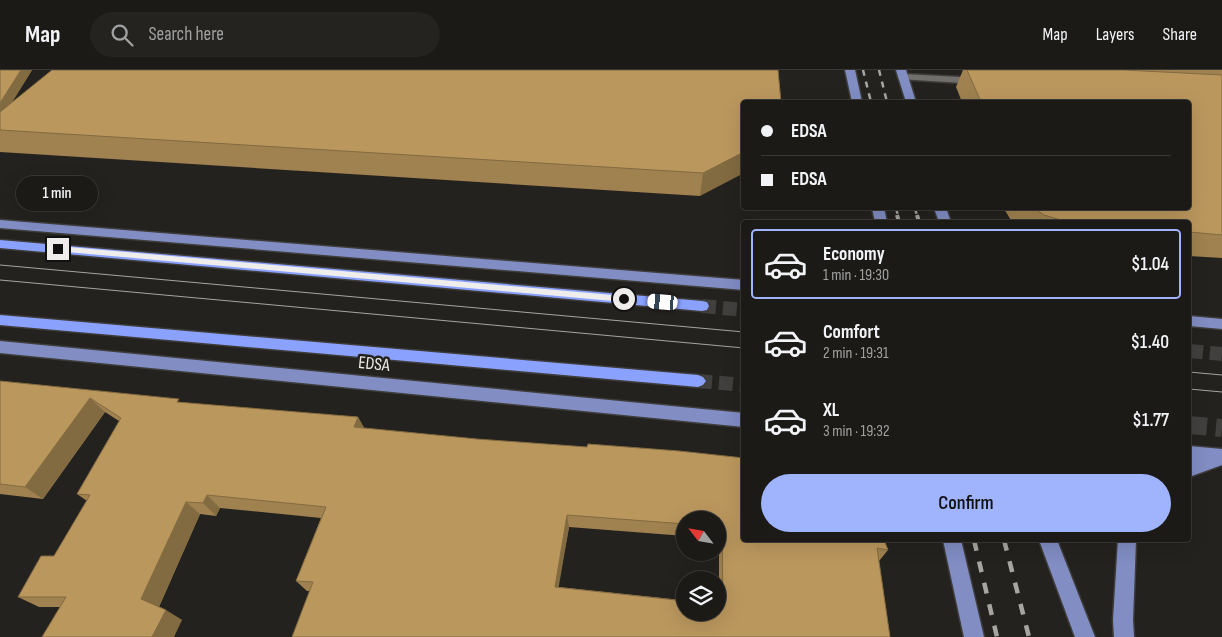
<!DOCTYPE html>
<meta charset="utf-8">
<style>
:root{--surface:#1b1a17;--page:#242320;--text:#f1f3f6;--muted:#a0a1a1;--line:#393836;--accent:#a0b3fd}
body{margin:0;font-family:"Sofia Sans Condensed",sans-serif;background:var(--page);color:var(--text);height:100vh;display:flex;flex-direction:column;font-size:19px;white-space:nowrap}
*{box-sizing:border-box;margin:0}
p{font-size:16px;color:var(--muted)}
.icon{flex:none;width:28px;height:28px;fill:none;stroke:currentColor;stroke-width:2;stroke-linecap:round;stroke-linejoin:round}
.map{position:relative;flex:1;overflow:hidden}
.drawer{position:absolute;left:741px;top:150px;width:450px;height:322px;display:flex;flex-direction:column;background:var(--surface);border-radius:5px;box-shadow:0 5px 20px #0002,0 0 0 1px var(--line)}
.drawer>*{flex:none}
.top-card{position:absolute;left:741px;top:30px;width:450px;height:110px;border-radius:5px;box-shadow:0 5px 20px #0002,0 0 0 1px var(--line);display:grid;align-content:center;height:110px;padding:0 20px;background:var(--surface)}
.needle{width:32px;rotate:301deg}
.buttons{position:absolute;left:676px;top:441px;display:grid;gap:10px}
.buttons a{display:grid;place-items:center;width:50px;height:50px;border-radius:50%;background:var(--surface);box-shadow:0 5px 20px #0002,0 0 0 1px var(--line);font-size:25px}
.end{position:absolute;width:22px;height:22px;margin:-11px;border:6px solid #eeedeb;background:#111;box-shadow:0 0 0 2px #111}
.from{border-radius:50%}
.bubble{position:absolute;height:35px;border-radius:18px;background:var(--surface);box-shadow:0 5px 20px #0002,0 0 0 1px var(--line);font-size:16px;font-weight:600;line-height:35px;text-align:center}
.car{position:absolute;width:15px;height:30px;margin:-15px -8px;border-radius:6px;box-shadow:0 0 4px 1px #0007;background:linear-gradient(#fff 24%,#345 0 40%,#fff 0 76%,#345 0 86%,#fff 0)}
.top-card b{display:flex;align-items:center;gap:18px;height:48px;font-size:19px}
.top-card b+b{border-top:1px solid var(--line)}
.top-card i{width:12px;height:12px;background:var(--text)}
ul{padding:9px 0 0;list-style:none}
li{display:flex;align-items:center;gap:15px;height:70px;margin:0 10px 8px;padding:0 10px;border:2px solid transparent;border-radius:5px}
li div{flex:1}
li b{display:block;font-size:19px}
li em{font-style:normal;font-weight:600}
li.on{border-color:var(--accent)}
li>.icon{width:45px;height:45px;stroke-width:1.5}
.action{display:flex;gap:10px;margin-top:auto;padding:10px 20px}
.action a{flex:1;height:58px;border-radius:30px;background:var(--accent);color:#111;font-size:20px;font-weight:600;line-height:58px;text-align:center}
header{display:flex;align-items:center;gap:30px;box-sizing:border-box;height:70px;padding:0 25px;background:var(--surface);border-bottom:1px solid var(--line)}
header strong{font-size:24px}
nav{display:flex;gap:28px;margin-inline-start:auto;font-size:18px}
.search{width:350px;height:45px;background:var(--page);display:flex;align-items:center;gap:12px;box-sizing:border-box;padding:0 18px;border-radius:28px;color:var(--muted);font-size:19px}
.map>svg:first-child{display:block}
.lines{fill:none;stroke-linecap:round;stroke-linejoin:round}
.highway-tunnel-far1{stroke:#42403e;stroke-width:14;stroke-dasharray:14 7;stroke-linecap:butt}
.highway-tunnel{stroke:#42403e;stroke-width:18;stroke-dasharray:18 9;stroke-linecap:butt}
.street-casing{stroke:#3e3d3b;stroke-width:3}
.primary-casing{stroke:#3e3d3b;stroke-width:3}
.highway-casing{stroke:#3e3d3b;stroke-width:3}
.street{fill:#716f6b;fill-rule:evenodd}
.primary{fill:#818dc3;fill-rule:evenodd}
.highway{fill:#8ba1fe;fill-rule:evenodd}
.tram{stroke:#a6a5a3;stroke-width:1}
.rail-far2{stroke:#a6a5a3;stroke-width:2.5;stroke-dasharray:6 6;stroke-linecap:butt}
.rail-far1{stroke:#a6a5a3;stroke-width:4;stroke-dasharray:8 8;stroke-linecap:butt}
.rail{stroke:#a6a5a3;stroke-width:4.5;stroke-dasharray:11 11;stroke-linecap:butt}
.wall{fill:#a08250;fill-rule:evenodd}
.shaded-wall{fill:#826a41}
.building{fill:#ba975d;stroke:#826a41;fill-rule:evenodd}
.route{fill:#eeedeb}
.labels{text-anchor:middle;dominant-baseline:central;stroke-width:5;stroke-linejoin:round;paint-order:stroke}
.street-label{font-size:18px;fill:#eeedeb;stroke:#24221f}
</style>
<header>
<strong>Map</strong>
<div class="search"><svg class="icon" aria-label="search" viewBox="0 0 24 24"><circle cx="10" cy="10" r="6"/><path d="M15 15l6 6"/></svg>Search here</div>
<nav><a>Map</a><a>Layers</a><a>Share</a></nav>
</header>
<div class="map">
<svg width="1222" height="567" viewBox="0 0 1222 567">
<rect width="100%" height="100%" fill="#24221f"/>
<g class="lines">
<!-- highway-tunnel-far1 -->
<g class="highway-tunnel-far1">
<polyline points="702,236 744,240"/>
<polyline points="1189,281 1222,284"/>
<polyline points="698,311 744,315"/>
</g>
<!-- highway-tunnel -->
<polyline class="highway-tunnel" points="1189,355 1222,358"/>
<!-- street casing -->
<g class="street-casing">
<polygon id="street" points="903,4 979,8 984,11 979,14 899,9 898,7"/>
</g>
<!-- primary casing -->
<g class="primary-casing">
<g id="primary">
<polygon points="845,0 855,0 862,32 852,32"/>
<polygon points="896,0 906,0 916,32 906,32"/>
<polygon points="872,138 884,138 887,152 875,152"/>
<polygon points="934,138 946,138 951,152 939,152"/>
<polygon points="0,150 744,210 744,220 0,158"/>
<polygon points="1189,246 1222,249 1222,259 1189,256"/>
<polygon points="0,271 744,343 744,357 0,283"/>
<polygon points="1189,376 1222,379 1222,395 1189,407 1189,391 1192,391 1189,390"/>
<polygon points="943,470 961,470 984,567 964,567"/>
<polygon points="1039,470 1057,470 1095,567 1075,567"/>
<polygon points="1118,470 1136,470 1133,550 1134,567 1114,567 1113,550"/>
</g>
</g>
<!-- highway casing -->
<g class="highway-casing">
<g id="highway">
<polygon points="0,170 702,231 707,232 709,236 707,240 702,241 0,178"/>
<polygon points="0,245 698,305 703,307 706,311 703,315 698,317 0,255"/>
</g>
</g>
<!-- street -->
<use href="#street" class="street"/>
<!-- primary -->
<use href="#primary" class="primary"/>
<!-- highway -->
<use href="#highway" class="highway"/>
<!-- tram -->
<g class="tram">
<polyline points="0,195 744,262"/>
<polyline points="0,210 744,278"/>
<polyline points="1189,302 1222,305"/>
<polyline points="1189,319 1222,322"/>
</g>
<!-- rail-far2 -->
<g class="rail-far2">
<polyline points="863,0 871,32"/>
<polyline points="879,0 887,32"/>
<polyline points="896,138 898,146"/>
<polyline points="915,138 917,146"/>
</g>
<!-- rail-far1 -->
<g class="rail-far1">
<polyline points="897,145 899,152"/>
<polyline points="917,145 919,152"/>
</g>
<!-- rail -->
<g class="rail">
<polyline points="974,470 997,567"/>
<polyline points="1004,470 1029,567"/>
</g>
</g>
<!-- wall -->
<g class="wall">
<polygon points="0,0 32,0 12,32 778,0 700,126 0,82"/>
<polygon points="963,0 1222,0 1222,188 1189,186 1189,152 1012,152 1006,142 1004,138 1189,138 1189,32 962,32 956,17"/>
<path d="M0 311 182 333 358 347 364 358 884 470 888 480 879 491 890 567 307 521 296 511 321 448 220 438 216 446 200 444 159 537 182 550 60 537H39L18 527 54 486 87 431 77 424 119 351 105 342 43 429 0 424ZM685 450H718V469H719V534L558 517 569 457 685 466Z"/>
</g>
<!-- shaded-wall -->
<g class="shaded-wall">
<polygon points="21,0 32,0 0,52 0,33"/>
<polygon points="744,82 744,103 700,126 703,103"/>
<polygon points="90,328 105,342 43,429 25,417"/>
<polygon points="358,347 366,361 354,357"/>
<polygon points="207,425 220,438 216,446 203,433"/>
<polygon points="186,432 200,444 158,539 141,529"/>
<polygon points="567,445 569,457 557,527 555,517"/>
<polygon points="166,540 182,550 174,567 152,567"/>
</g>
<!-- building -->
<g class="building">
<polygon points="0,0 21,0 0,33"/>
<polygon points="52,0 778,0 781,32 744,32 744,82 703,103 0,60 0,42"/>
<polygon points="967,0 1124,0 1222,5 1222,165 1189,162 1189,152 1068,152 1044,145 1034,138 1189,138 1189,32 981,32"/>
<path d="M0 311 179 329 177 332 358 347 354 357 477 369 587 377 588 374 679 381 744 388V470H884L888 480 877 478 890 567H292L313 512 296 511 326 437 207 425 203 433 186 432 141 529 166 540 152 567H42L66 527H18L41 486H54L90 425 77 424 121 348 90 328 25 417 0 414ZM567 445 685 454V450H718V457H722L723 535 718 534V542H685V531L555 517Z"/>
</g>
<!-- route -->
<polygon class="route" points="58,176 624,226 628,229 624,232 56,181 55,179"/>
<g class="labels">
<!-- street labels -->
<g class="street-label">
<text transform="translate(374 294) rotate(6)">EDSA</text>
</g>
</g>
</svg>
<div class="buttons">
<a><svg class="needle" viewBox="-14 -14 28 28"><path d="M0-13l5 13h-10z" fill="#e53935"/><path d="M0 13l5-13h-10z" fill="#a0a1a1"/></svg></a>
<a><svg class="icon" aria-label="layers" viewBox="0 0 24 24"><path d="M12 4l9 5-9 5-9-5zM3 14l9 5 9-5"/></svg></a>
</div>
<i class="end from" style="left:624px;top:229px"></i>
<i class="end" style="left:58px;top:179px"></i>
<div class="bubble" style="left:16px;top:106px;width:82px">1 min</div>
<i class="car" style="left:663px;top:232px;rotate:275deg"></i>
<div class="top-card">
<b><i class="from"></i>EDSA</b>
<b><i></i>EDSA</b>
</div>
<section class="drawer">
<ul>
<li class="on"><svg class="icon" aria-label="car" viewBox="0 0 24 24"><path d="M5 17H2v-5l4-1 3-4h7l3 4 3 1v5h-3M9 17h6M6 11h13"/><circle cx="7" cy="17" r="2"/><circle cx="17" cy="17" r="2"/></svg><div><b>Economy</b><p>1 min · 19:30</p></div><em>$1.04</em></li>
<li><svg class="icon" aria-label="car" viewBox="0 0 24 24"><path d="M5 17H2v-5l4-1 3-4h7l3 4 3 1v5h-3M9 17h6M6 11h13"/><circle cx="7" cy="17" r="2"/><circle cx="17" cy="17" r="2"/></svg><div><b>Comfort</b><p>2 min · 19:31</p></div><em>$1.40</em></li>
<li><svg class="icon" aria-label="car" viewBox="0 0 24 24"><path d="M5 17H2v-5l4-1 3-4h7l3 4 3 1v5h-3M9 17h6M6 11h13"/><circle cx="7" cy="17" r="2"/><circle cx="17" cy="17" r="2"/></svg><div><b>XL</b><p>3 min · 19:32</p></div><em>$1.77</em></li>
</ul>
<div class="action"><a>Confirm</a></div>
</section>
</div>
